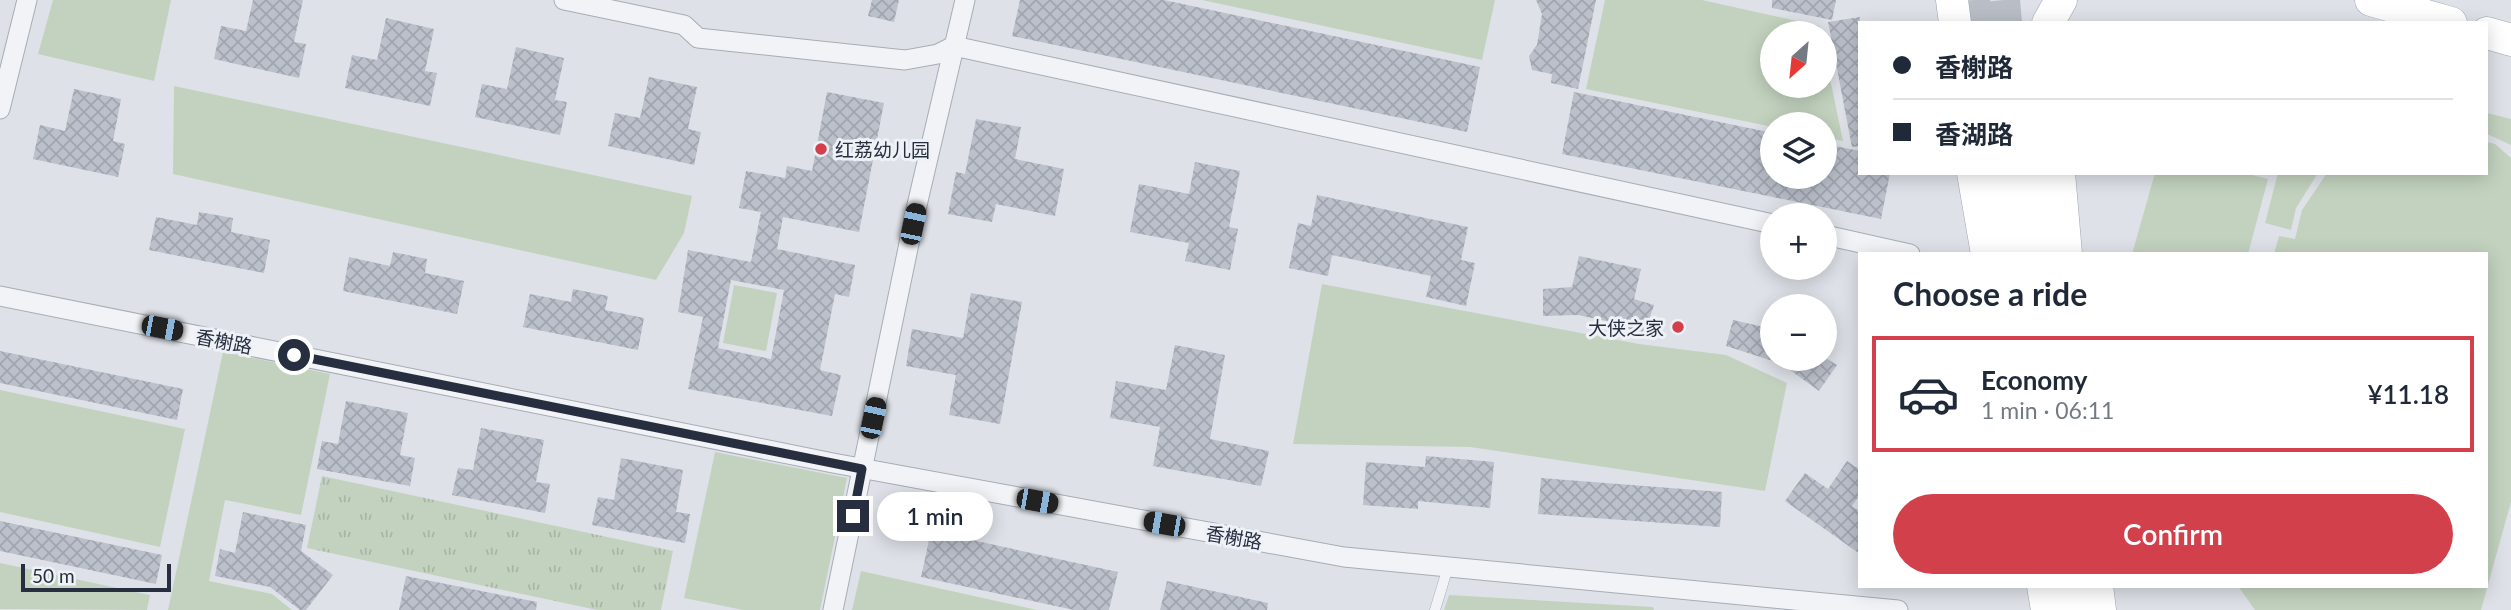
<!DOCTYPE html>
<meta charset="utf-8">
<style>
:root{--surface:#fff;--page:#f2f2f3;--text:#1f2937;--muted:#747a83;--line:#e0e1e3;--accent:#d1404b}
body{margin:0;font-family:Lato,"Noto Sans SC",sans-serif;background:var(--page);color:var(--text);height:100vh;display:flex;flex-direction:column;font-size:26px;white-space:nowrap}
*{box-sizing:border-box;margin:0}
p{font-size:23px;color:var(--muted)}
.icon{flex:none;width:38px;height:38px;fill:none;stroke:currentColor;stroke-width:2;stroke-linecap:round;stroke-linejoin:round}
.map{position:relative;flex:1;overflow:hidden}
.details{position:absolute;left:1858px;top:252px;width:630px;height:336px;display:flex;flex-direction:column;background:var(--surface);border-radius:0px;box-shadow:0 4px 18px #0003}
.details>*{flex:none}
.banner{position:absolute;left:1858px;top:21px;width:630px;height:154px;border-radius:0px;box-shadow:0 4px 18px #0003;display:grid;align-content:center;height:154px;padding:0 35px;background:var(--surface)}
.needle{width:46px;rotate:207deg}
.tools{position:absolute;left:1760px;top:21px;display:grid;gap:14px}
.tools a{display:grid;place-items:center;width:77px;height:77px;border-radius:50%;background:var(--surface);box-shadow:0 4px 18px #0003;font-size:35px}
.scale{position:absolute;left:21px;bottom:18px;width:150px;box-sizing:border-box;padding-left:7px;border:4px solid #272e40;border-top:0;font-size:19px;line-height:24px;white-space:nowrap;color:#272e40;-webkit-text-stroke:5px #eef1f6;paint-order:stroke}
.end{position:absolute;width:32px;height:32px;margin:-16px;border:9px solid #272e40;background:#fff;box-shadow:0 0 0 4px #fff}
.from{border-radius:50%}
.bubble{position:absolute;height:49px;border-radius:24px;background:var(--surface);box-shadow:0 4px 18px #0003;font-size:23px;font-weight:600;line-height:49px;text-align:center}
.car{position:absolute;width:21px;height:42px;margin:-21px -10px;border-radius:9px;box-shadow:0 0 5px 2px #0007;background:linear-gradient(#222 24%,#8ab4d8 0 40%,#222 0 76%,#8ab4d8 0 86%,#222 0)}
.banner b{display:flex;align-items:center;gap:24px;height:66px;font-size:26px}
.banner b+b{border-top:2px solid var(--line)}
.banner i{width:18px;height:18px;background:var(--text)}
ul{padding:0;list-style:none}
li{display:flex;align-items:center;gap:21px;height:116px;margin:0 14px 10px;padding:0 21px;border:4px solid transparent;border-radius:0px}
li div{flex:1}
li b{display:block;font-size:26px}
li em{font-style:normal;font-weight:600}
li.selected{border-color:var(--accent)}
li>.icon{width:63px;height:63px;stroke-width:1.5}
h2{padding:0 35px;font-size:32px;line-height:84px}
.primary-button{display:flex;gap:14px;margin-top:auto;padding:14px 35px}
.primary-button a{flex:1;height:80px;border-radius:42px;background:var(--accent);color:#fff;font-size:28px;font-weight:600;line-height:80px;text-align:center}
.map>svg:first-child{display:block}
.grass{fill:#c3d2bf}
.park{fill:url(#park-tufts)}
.building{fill:url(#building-cross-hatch);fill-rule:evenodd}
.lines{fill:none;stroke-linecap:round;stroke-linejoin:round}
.primary-tunnel{stroke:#b9bec6;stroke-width:32;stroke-dasharray:32 16;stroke-linecap:butt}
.lane-casing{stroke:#a7acb6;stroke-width:11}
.street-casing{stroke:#a7acb6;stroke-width:21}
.primary-casing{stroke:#9da5b4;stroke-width:33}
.lane{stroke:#f1f3f6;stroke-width:10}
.street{stroke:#f1f3f6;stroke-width:19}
.primary{stroke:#fff;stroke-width:32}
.route{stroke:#272e40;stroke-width:9}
.poi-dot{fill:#d1404b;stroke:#eef1f6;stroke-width:2.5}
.labels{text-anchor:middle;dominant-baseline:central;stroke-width:6;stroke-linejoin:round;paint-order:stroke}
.poi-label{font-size:19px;fill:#272e40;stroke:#eef1f6;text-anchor:start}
.street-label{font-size:19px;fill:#272e40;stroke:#eef1f6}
</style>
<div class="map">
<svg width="2511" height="610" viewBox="0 0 2511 610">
<defs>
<pattern id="park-tufts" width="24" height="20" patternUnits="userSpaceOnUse" patternTransform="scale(1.75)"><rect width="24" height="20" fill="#c3d2bf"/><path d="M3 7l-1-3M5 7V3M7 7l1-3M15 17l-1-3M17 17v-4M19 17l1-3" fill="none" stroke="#a8b5a5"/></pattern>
<pattern id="building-cross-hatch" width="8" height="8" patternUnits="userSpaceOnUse" patternTransform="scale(1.75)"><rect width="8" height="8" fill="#bbc0cb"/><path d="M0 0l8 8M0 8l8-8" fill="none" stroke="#a1a5af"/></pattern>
</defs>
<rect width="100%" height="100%" fill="#dee2e8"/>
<!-- grass -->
<g class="grass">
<polygon points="53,0 171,0 154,81 38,54"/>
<polygon points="1202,0 1495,0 1482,60"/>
<polygon points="1605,0 1702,0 1820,26 1821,33 1773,33 1773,86 1825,86 1825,54 1843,141 1825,137 1825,124 1773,127 1586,89"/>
<polygon points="174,86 692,196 684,233 656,280 173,174"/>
<polygon points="2487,113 2511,119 2511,145 2487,134"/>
<polygon points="2487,142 2495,144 2511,158 2511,502 2481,610 2255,610 2238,586 2487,586 2487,254 2274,254 2279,236 2295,239 2302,210 2327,173 2487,173"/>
<polygon points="2155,173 2244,173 2268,179 2248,254 2132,254"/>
<polygon points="2278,173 2318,173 2296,208 2291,230 2265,223"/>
<polygon points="1322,284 1639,344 1726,355 1787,383 1765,491 1470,447 1293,444"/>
<polygon points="734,285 777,293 766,351 723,343"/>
<polygon points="223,352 330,374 301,515 225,500 209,581 272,594 292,610 168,610"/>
<polygon points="0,390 185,429 160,547 0,512"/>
<polygon points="715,452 847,478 820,610 743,610 684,598"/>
<polygon points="0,563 150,595 147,610 0,609"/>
<polygon points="861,571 1037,610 852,610"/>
<polygon points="1449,595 1653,607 1654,610 1444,610"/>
</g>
<!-- park -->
<polygon class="park" points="322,476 673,551 661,610 597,610 307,548"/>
<!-- building -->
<g class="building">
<polygon points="253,0 303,0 294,42 306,44 299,78 214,59 221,26 246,31"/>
<polygon points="872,0 899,0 894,22 868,16"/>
<polygon points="1020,0 1164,0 1480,67 1467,132 1012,36"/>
<polygon points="1536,0 1596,0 1578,89 1551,83 1552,74 1532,70 1529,56 1537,45 1542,14"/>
<polygon points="1772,0 1836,0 1832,20 1772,8"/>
<polygon points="1860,17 1860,146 1852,147 1828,22"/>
<polygon points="386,18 434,29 425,71 437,73 430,106 345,88 352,55 377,60"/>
<polygon points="516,47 564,58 555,100 567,102 560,135 475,117 482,84 507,89"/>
<polygon points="649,77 697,87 688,129 701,132 694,165 608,146 615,113 640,118"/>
<polygon points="74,89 121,99 113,141 125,144 118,177 33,159 40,125 65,131"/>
<path d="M827 92 884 103 859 232 783 217 777 249 855 265 849 297 835 294 820 370 841 375 832 416 688 389 703 317 678 312 688 250 751 262 761 212 739 208 746 171 785 178 787 166 812 171ZM731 280 784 290 771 359 718 348Z"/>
<polygon points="1574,92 1773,133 1773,177 1825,177 1825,144 1860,151 1860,173 1890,173 1881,219 1562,154"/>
<polygon points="976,119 1021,127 1015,159 1064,169 1055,216 996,204 992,222 948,214 956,172 965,174"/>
<polygon points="1195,162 1240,171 1229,227 1238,229 1230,270 1185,261 1189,243 1130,232 1139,184 1189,194"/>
<polygon points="1317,195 1468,227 1461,260 1475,263 1466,306 1426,297 1431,276 1332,255 1328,276 1289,268 1298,223 1311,226"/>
<polygon points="199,212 233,218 231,232 270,240 264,273 149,250 156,217 197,225"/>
<polygon points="393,252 427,259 425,273 464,281 457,314 343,291 349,257 390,266"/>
<polygon points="1579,256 1641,269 1634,299 1654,305 1644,334 1611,322 1578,315 1543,316 1543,289 1572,287"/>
<polygon points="573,289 608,296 605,310 644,318 638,350 523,327 530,294 571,302"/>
<polygon points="971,293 1022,302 1000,424 949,415 956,375 906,366 912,329 963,338"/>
<polygon points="1733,320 1773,329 1773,361 1726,346"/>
<polygon points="1175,345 1225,355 1210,439 1269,451 1261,486 1153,466 1160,427 1110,418 1116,381 1166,390"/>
<polygon points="0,351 183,389 177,420 0,383"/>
<polygon points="1775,359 1827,359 1837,365 1819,391"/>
<polygon points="346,401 408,413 400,455 415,458 410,486 317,469 322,441 338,444"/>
<polygon points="481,428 544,440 536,482 550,484 545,513 452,495 458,468 473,470"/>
<polygon points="1426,456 1494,462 1490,508 1418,501 1418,509 1363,505 1366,462 1425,467"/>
<polygon points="621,458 683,470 676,512 690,514 685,543 592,525 598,497 614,500"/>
<polygon points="1847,461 1860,470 1860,494 1852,506 1860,512 1860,554 1785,501 1805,473 1828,489"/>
<polygon points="1541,478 1722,492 1720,527 1538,514"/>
<polygon points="243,512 306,525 301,551 333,575 306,610 300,610 270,587 215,576 220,549 235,553"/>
<polygon points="0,521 162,555 156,584 0,551"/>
<polygon points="931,531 1118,572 1109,610 1074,610 921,577"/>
<polygon points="406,576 537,602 536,610 399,610"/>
<polygon points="1167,581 1268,603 1267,610 1160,610"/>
</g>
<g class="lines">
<!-- primary-tunnel -->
<g class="primary-tunnel">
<polyline points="1974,0 1976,23"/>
<polyline points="2004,0 2006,23"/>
</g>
<!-- lane casing -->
<g class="lane-casing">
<polyline id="lane" points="1435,610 1448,567"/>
</g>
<!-- street casing -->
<g class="street-casing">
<g id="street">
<polyline points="564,0 684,25 698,38 905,60 938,54 954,46 1773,224"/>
<polyline points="0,109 27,0"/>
<polyline points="1825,235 1910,254"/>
<polyline points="0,296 833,463 1344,557 1898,610"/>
<polyline points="833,610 917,205 965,0"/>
</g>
</g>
<!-- primary casing -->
<g class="primary-casing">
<g id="primary">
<polyline points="1952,0 1955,23"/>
<polyline points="2371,0 2451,23"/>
<polyline points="2048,23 2061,0"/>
<polyline points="2487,33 2511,40"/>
<polyline points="1973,173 1987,254"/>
<polyline points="1999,173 2012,254"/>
<polyline points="2030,173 2043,254"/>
<polyline points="2059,173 2066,254"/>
<polyline points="2043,586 2047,610"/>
<polyline points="2066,586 2070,610"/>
<polyline points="2097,586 2100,610"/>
</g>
</g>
<!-- lane -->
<use href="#lane" class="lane"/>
<!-- street -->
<use href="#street" class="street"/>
<!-- primary -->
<use href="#primary" class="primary"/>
</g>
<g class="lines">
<!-- route -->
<polyline class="route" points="294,355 862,469 853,516"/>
</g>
<!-- markers -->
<g class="poi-dot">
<circle cx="821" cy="149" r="7"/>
<circle cx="1678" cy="327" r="7"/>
</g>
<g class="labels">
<!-- poi labels -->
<g class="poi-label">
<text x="835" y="149">红荔幼儿园</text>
<text x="1664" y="327" text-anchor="end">大侠之家</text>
</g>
<!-- street labels -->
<g class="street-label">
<text transform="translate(224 341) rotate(11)">香榭路</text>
<text transform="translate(1234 537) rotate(10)">香榭路</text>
</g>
</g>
</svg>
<div class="tools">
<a><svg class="needle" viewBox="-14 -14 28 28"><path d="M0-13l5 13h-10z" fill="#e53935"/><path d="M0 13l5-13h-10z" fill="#747a83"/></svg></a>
<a><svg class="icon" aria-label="layers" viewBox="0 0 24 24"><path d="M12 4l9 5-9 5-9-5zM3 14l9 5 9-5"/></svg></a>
<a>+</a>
<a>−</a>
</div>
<div class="scale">50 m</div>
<i class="end from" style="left:294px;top:355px"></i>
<i class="end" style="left:853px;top:516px"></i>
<div class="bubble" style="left:877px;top:492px;width:116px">1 min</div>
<i class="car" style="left:913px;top:224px;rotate:12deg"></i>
<i class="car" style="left:162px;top:328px;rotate:101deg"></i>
<i class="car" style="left:873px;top:418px;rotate:12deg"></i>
<i class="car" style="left:1037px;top:501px;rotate:100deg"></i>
<i class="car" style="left:1164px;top:524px;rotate:280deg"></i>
<div class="banner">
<b><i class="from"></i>香榭路</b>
<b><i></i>香湖路</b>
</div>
<section class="details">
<h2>Choose a ride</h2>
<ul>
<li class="selected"><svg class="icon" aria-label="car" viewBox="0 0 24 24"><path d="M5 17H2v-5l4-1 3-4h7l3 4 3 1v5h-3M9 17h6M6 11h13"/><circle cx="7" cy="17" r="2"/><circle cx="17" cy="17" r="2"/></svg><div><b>Economy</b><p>1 min · 06:11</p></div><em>¥11.18</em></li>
</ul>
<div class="primary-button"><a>Confirm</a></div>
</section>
</div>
